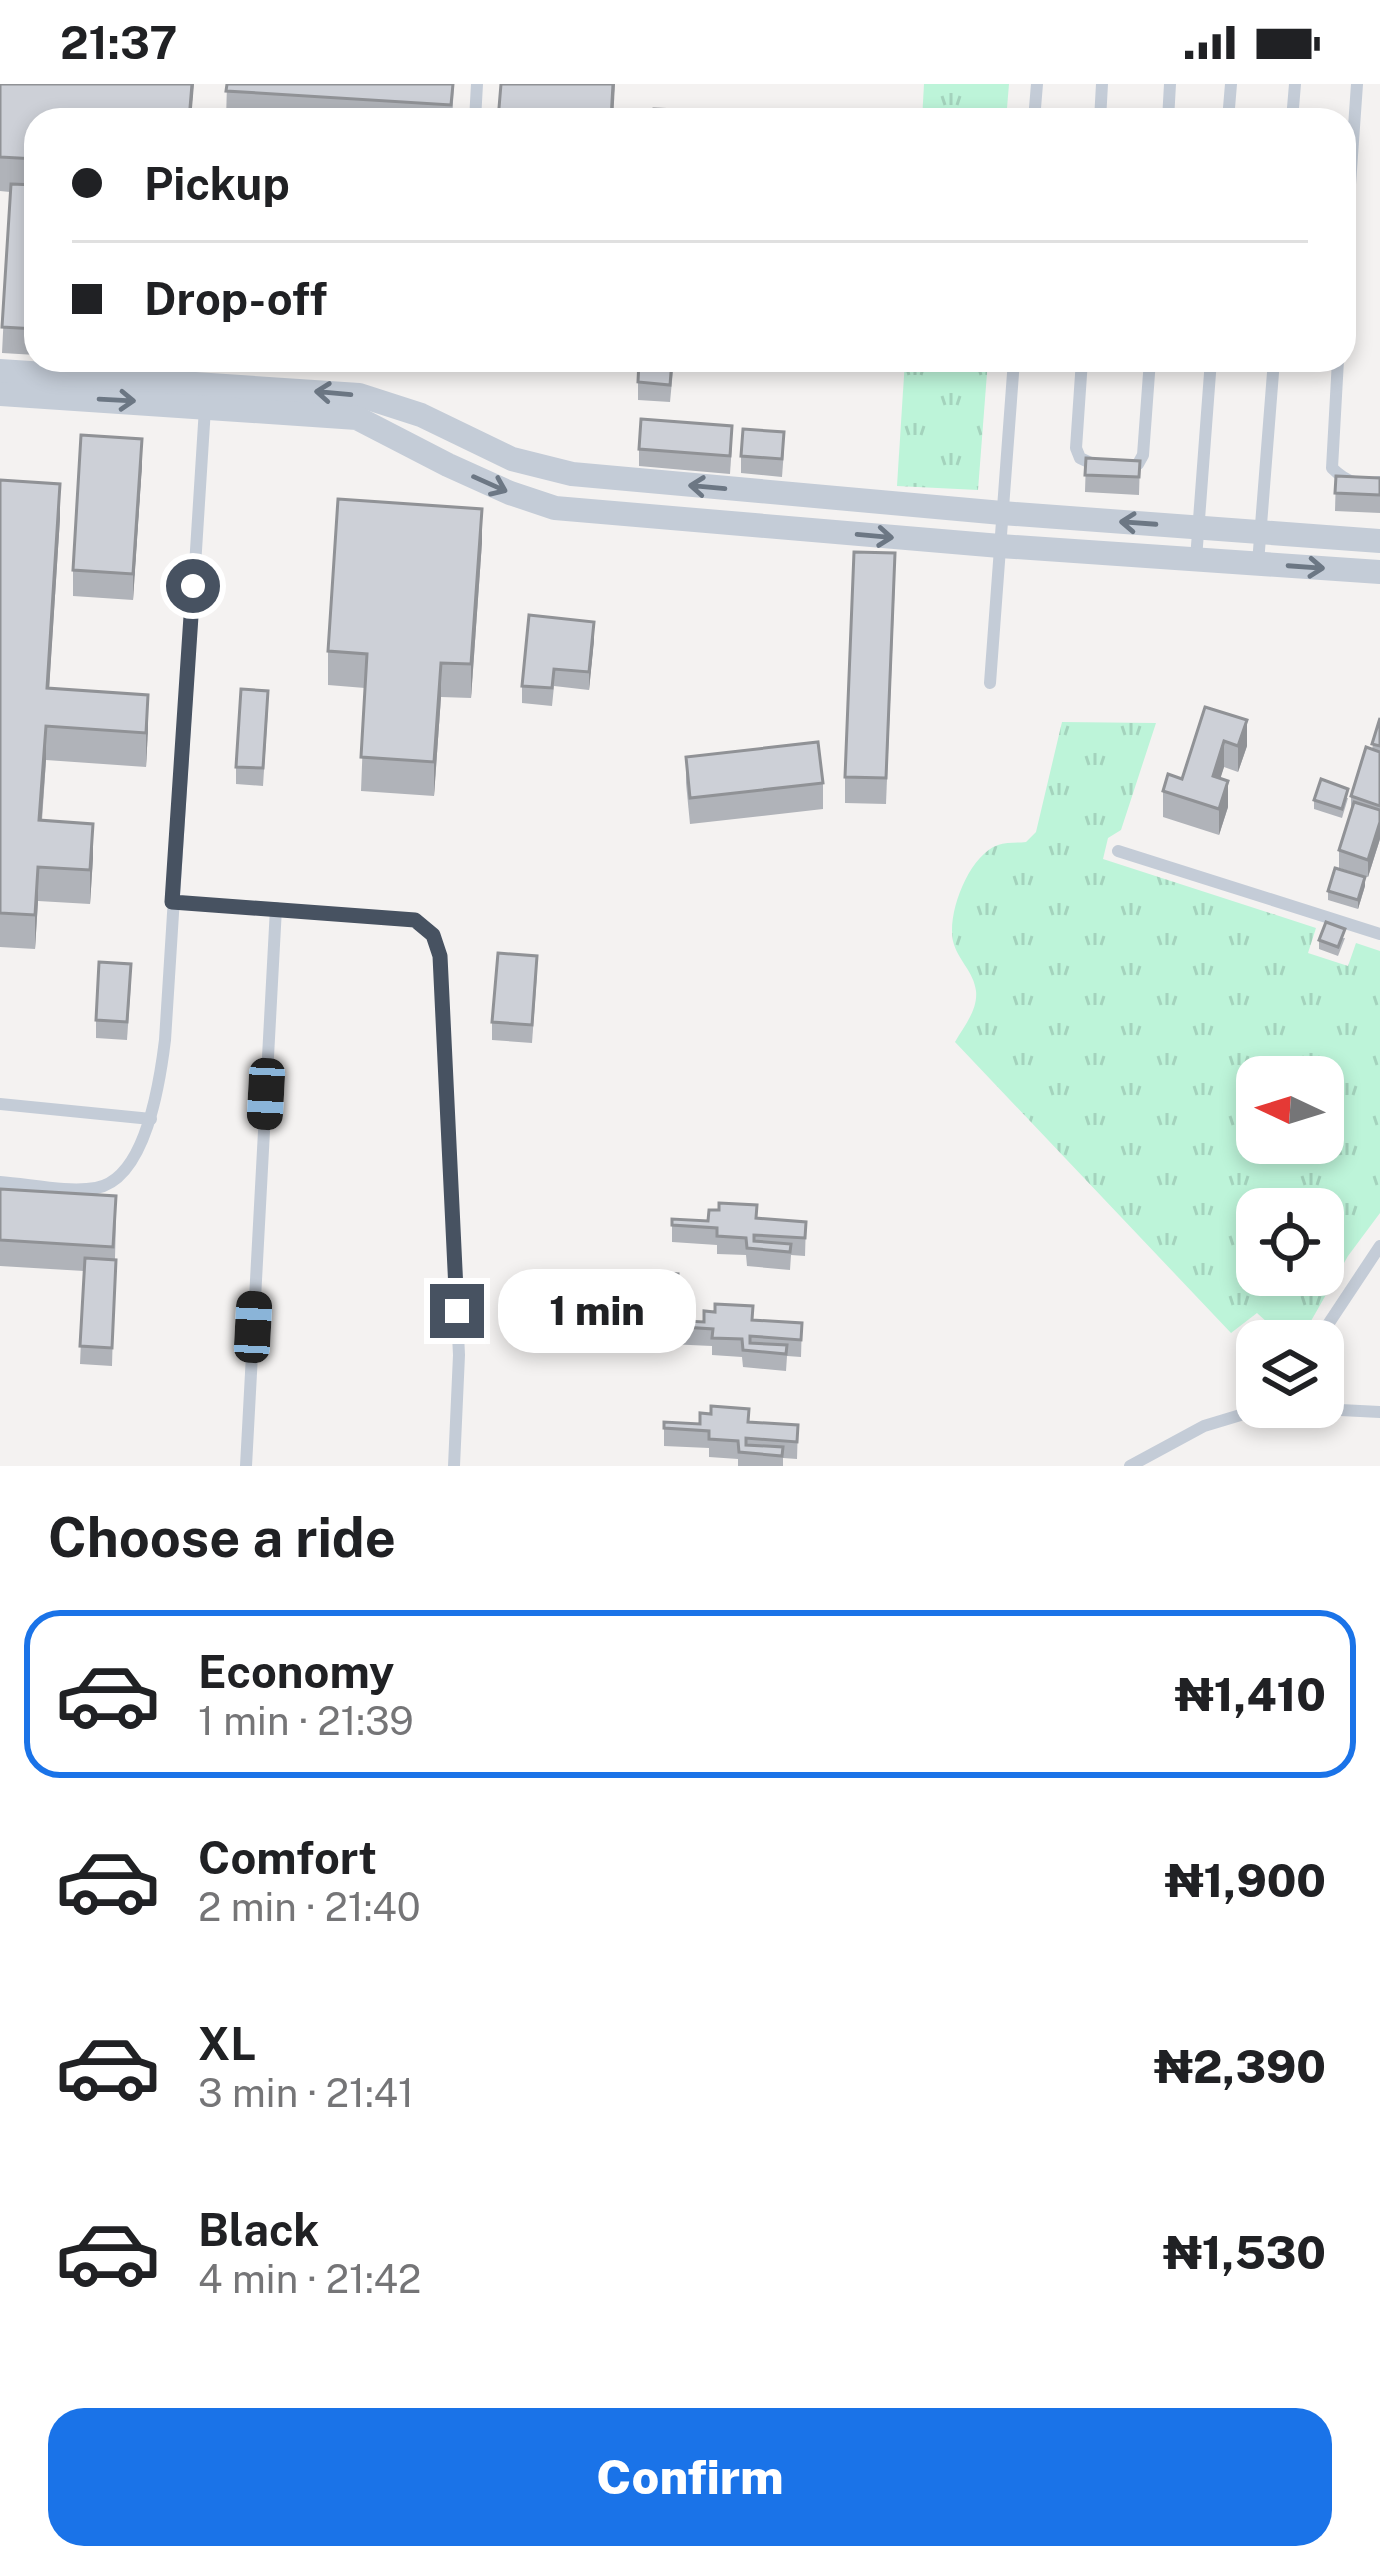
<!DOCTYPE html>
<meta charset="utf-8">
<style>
:root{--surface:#fff;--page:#f6f6f6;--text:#202124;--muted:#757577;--line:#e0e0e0;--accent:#1a73e8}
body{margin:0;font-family:"Public Sans",sans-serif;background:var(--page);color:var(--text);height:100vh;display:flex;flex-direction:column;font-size:45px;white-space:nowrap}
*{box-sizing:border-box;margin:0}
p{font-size:39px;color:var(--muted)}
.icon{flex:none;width:66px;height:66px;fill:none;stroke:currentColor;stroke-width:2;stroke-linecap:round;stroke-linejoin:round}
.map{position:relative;height:1382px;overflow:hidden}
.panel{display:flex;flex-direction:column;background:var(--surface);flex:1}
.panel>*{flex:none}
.guide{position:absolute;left:24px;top:24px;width:1332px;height:264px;border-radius:36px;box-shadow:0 6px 18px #0003;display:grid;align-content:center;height:264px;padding:0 48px;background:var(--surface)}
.needle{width:78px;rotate:274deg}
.buttons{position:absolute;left:1236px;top:972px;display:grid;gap:24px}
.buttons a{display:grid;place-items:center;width:108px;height:108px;border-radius:24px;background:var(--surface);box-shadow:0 6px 18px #0003;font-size:60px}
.end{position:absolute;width:54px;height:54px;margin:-27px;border:15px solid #475261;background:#fff;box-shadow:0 0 0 6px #fff}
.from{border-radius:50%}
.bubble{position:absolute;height:84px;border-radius:36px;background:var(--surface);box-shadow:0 6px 18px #0003;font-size:39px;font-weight:800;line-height:84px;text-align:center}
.car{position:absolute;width:36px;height:72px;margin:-36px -18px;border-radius:15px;box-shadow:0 0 9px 3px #0007;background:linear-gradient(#222 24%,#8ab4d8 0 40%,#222 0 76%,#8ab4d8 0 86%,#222 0)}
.guide b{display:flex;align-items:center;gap:42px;height:114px;font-size:45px}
.guide b+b{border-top:3px solid var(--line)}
.guide i{width:30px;height:30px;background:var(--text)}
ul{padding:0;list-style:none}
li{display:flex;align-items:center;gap:36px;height:168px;margin:0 24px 18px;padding:0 24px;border:6px solid transparent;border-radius:36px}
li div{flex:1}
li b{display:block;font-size:45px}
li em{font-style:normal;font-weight:800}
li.active{border-color:var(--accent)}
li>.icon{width:108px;height:108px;stroke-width:1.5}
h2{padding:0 48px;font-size:54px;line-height:144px}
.button{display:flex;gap:24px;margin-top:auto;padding:24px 48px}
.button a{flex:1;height:138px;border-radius:36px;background:var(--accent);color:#fff;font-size:48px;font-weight:800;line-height:138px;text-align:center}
.status{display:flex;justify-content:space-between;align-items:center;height:84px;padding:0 60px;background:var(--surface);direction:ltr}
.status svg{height:33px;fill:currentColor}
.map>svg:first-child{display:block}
.grass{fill:url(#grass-tufts);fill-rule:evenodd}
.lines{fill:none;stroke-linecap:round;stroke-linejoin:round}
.service{stroke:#c4ccd7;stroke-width:12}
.minor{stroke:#c4ccd7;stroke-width:24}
.wall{fill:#b0b3b9}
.shaded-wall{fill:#909296}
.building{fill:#cdd0d7;stroke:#909296;stroke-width:3}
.oneway{stroke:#6c7784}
.route{stroke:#475261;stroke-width:15}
</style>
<div class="status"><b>21:37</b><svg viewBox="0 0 49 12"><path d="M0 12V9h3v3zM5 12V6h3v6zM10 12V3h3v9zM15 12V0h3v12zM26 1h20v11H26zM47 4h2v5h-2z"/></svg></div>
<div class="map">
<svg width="1380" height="1382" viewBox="0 0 1380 1382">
<defs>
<pattern id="grass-tufts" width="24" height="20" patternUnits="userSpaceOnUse" patternTransform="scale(3)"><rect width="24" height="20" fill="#bdf4d9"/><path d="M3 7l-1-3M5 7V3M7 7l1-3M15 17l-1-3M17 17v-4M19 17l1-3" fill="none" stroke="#a4d3bd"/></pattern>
</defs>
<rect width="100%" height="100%" fill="#f4f2f1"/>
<!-- grass -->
<g class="grass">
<polygon points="924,0 1009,0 1006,36 922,36"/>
<polygon points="905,276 988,276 978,406 897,402"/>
<path d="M1062 638 1156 639 1121 746 1108 754 1103 775 1316 844 1308 869 1348 882 1356 859 1380 867V1129L1348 1172 1307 1244 1279 1249 1257 1229 1231 1249 955 958C964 942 978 926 976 907 974 888 957 875 953 857 947 829 969 771 998 761 1006 758 1018 759 1026 758L1036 748ZM1323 993V1059H1257V993ZM1257 1125H1323V1191H1257Z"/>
</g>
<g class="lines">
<!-- service -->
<g class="service">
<polyline points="475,36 477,0"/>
<polyline points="1034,36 1037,0"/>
<polyline points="1100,36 1102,0"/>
<polyline points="1168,36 1170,0"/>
<polyline points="1228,36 1231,0"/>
<polyline points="1292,36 1295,0"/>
<polyline points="1344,186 1357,0"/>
<polyline points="1082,276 1076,364 1080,374 1097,382"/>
<path d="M1338 276 1332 384C1347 399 1360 402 1380 398"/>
<polyline points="1129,383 1138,380 1143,371 1150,276"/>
<polyline points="1196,475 1211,276"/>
<polyline points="1258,479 1274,276"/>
<polyline points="990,599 1014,276"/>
<polyline points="1118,767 1380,850"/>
<polyline points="172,818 415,836 433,851 440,872 459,1271 454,1382"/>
<polyline points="0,1020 151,1035"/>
<path d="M0 1098C29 1100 67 1109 96 1104 146 1095 160 997 165 956L205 324"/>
<polyline points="1317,1257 1380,1162"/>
<polyline points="1281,1323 1380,1328"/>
<polyline points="246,1382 276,824"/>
<polyline points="1130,1382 1204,1342 1267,1323"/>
</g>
<!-- minor -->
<g class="minor">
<polyline points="0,287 359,311 421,331 512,375 572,390 1002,429 1380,457"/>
<polyline points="0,310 357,334 448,381 510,409 555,424 1000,462 1380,488"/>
</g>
</g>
<!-- wall -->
<g class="wall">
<polygon points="0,0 36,36 36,271 2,269 10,108 0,107"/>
<polygon points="227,0 454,0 452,36 226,36"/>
<polygon points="674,276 670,318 638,316 638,298"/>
<polygon points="732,360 730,390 639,382 639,365"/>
<polygon points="784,366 782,393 741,389 741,372"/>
<polygon points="1086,374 1140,377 1139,411 1085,408"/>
<polygon points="142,381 133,516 73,512 73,486"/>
<polygon points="1336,392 1380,394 1380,429 1335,427"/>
<polygon points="0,396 60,434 49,604 148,645 146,683 46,676 42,737 93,774 90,820 38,817 35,865 0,863"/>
<polygon points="482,458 471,614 441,613 434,712 361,707 365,604 328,601 328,567"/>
<polygon points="895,495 886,720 845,719 845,693"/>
<polygon points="594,556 589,606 554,602 552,622 522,619 522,602"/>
<polygon points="1205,623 1247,662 1238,688 1224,683 1220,694 1228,723 1219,751 1163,733 1163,707 1182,695"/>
<polygon points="268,624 263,702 236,700 236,683"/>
<polygon points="1380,634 1380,755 1368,793 1339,784 1339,766 1351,730 1351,712 1372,665"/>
<polygon points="686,673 823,699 823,725 690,740 686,699"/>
<polygon points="1348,714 1342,734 1314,725 1314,716"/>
<polygon points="1365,802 1358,825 1328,816 1328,807"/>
<polygon points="1345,854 1338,872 1319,865 1319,856"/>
<polygon points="537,890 532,959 492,956 492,938"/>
<polygon points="131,898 127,956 96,954 96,936"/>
<polygon points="0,1105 116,1138 112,1282 80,1280 84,1187 0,1182"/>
<polygon points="757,1134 806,1138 805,1172 791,1171 790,1186 747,1182 746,1171 717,1170 717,1161 672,1158 672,1135 708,1137"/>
<polygon points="678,1208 675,1236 704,1238 753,1236 802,1239 801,1273 787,1272 786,1287 743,1283 742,1273 712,1271 712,1262 668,1260 668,1242 648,1240 648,1222"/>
<polygon points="664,1338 700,1340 749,1338 798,1341 797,1375 783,1374 783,1382 738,1382 738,1375 709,1373 709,1364 664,1362"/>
</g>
<!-- shaded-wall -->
<g class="shaded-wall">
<polygon points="192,0 194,0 191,36 189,36"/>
<polygon points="613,0 615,0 613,36 611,36"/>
<polygon points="142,355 142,381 133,516 133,490"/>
<polygon points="60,400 60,434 47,638 47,604"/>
<polygon points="482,425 482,458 471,614 471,580"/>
<polygon points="594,538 594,556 589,606 589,588"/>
<polygon points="441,579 441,613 434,712 434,678"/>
<polygon points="148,611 148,645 146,683 146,649"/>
<polygon points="1247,636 1247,662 1238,688 1238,662"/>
<polygon points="46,642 46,676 39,770 39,736"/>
<polygon points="1224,657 1224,683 1213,718 1213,692"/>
<polygon points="1228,697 1228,723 1219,751 1219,725"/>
<polygon points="1380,738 1380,755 1368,793 1368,776"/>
<polygon points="93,740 93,774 90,820 90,786"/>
<polygon points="38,783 38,817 35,865 35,831"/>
<polygon points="1365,793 1365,802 1358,825 1358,816"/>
</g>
<!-- building -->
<g class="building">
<polygon points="0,0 192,0 189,36 36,36 36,75 0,73"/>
<polygon points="227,0 453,0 451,21 226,7"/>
<polygon points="501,0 613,0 611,36 498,36"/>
<polygon points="654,25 728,28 728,36 654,36"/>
<polygon points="11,100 36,101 36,245 2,243"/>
<polygon points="639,276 672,276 670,301 638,298"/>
<polygon points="641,335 732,342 730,372 639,365"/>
<polygon points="743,345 784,348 782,375 741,372"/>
<polygon points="81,351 142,355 133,490 73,486"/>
<polygon points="1086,374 1140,377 1139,393 1085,391"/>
<polygon points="1336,392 1380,394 1380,411 1335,409"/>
<polygon points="0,396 60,400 47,604 148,611 146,649 46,642 39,736 93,740 90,786 38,783 35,831 0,829"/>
<polygon points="338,415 482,425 471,580 441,579 434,678 361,673 367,570 328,567"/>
<polygon points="854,468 895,469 886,694 845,693"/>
<polygon points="529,531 594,538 589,588 554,585 552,604 522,602"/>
<polygon points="241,605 268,607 263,684 236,683"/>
<polygon points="1205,623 1247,636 1238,662 1224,657 1213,692 1228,697 1219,725 1163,707 1168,690 1182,695"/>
<polygon points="1380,634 1380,662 1372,660"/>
<polygon points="818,658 823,699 690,714 686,673"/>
<polygon points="1366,663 1380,668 1380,722 1351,712"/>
<polygon points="1321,695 1348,705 1342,725 1314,716"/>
<polygon points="1354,718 1380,726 1380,738 1368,776 1339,766"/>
<polygon points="1335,784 1365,793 1358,816 1328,807"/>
<polygon points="1326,838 1345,845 1338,863 1319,856"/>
<polygon points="498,869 537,872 532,941 492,938"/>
<polygon points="99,878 131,880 127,938 96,936"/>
<polygon points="0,1105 116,1112 113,1163 0,1156"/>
<polygon points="719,1119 757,1121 756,1134 806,1138 805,1154 754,1151 754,1157 791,1160 790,1168 747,1164 746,1154 717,1152 717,1144 672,1141 672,1135 708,1137 709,1126 719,1126"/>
<polygon points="85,1174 116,1176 112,1264 80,1262"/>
<polygon points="652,1188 678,1190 675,1225 648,1222"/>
<polygon points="715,1220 753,1222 752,1236 802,1239 801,1256 750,1252 750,1259 787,1261 786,1270 743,1266 742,1255 712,1254 713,1245 668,1242 668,1236 704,1238 704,1227 715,1228"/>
<polygon points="711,1322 749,1325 748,1338 798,1341 797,1358 746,1354 746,1361 783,1363 782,1372 739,1368 738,1357 709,1355 709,1347 664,1344 664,1338 700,1340 700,1329 711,1330"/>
</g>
<!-- one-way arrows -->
<defs><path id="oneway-shaft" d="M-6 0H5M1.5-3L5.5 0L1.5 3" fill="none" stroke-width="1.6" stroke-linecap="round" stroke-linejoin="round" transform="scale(3)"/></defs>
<g class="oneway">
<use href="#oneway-shaft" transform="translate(333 309) rotate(-175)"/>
<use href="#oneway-shaft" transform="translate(117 316) rotate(3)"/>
<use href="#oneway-shaft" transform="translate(490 400) rotate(24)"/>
<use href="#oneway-shaft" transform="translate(707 403) rotate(-175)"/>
<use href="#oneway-shaft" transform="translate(1138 439) rotate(-176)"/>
<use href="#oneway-shaft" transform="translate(875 452) rotate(5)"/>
<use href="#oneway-shaft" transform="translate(1306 483) rotate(4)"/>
</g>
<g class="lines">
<!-- route -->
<polyline class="route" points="193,502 172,818 415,836 433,851 440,872 457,1227"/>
</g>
</svg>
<div class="buttons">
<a><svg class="needle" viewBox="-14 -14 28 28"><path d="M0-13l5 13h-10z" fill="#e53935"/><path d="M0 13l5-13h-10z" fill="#757577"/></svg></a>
<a><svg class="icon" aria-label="locate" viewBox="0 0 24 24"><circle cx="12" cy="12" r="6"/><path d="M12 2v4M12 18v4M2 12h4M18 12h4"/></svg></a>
<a><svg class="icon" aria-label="layers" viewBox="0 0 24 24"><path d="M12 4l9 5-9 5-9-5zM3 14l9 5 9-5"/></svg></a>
</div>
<i class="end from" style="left:193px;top:502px"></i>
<i class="end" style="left:457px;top:1227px"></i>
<div class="bubble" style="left:498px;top:1185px;width:198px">1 min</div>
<i class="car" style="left:266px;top:1010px;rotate:183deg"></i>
<i class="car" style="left:253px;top:1243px;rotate:3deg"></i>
<div class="guide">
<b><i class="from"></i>Pickup</b>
<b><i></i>Drop-off</b>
</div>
</div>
<section class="panel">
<h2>Choose a ride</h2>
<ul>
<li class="active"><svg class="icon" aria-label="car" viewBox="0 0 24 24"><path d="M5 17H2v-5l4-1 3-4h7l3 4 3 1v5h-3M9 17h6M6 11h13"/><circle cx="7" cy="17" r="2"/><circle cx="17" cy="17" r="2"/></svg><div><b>Economy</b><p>1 min · 21:39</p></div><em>₦1,410</em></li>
<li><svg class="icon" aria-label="car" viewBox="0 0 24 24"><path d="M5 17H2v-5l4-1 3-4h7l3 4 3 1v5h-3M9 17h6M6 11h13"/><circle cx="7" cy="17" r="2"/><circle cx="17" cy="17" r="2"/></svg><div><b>Comfort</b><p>2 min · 21:40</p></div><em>₦1,900</em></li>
<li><svg class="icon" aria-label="car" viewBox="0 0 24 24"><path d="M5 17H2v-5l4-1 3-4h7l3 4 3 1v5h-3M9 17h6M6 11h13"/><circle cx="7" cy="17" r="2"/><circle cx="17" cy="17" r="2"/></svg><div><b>XL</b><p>3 min · 21:41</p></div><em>₦2,390</em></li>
<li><svg class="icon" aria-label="car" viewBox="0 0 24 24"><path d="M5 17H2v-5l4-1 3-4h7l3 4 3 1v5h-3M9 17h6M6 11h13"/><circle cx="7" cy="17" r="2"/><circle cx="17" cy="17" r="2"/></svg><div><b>Black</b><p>4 min · 21:42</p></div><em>₦1,530</em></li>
</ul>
<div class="button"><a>Confirm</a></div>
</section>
